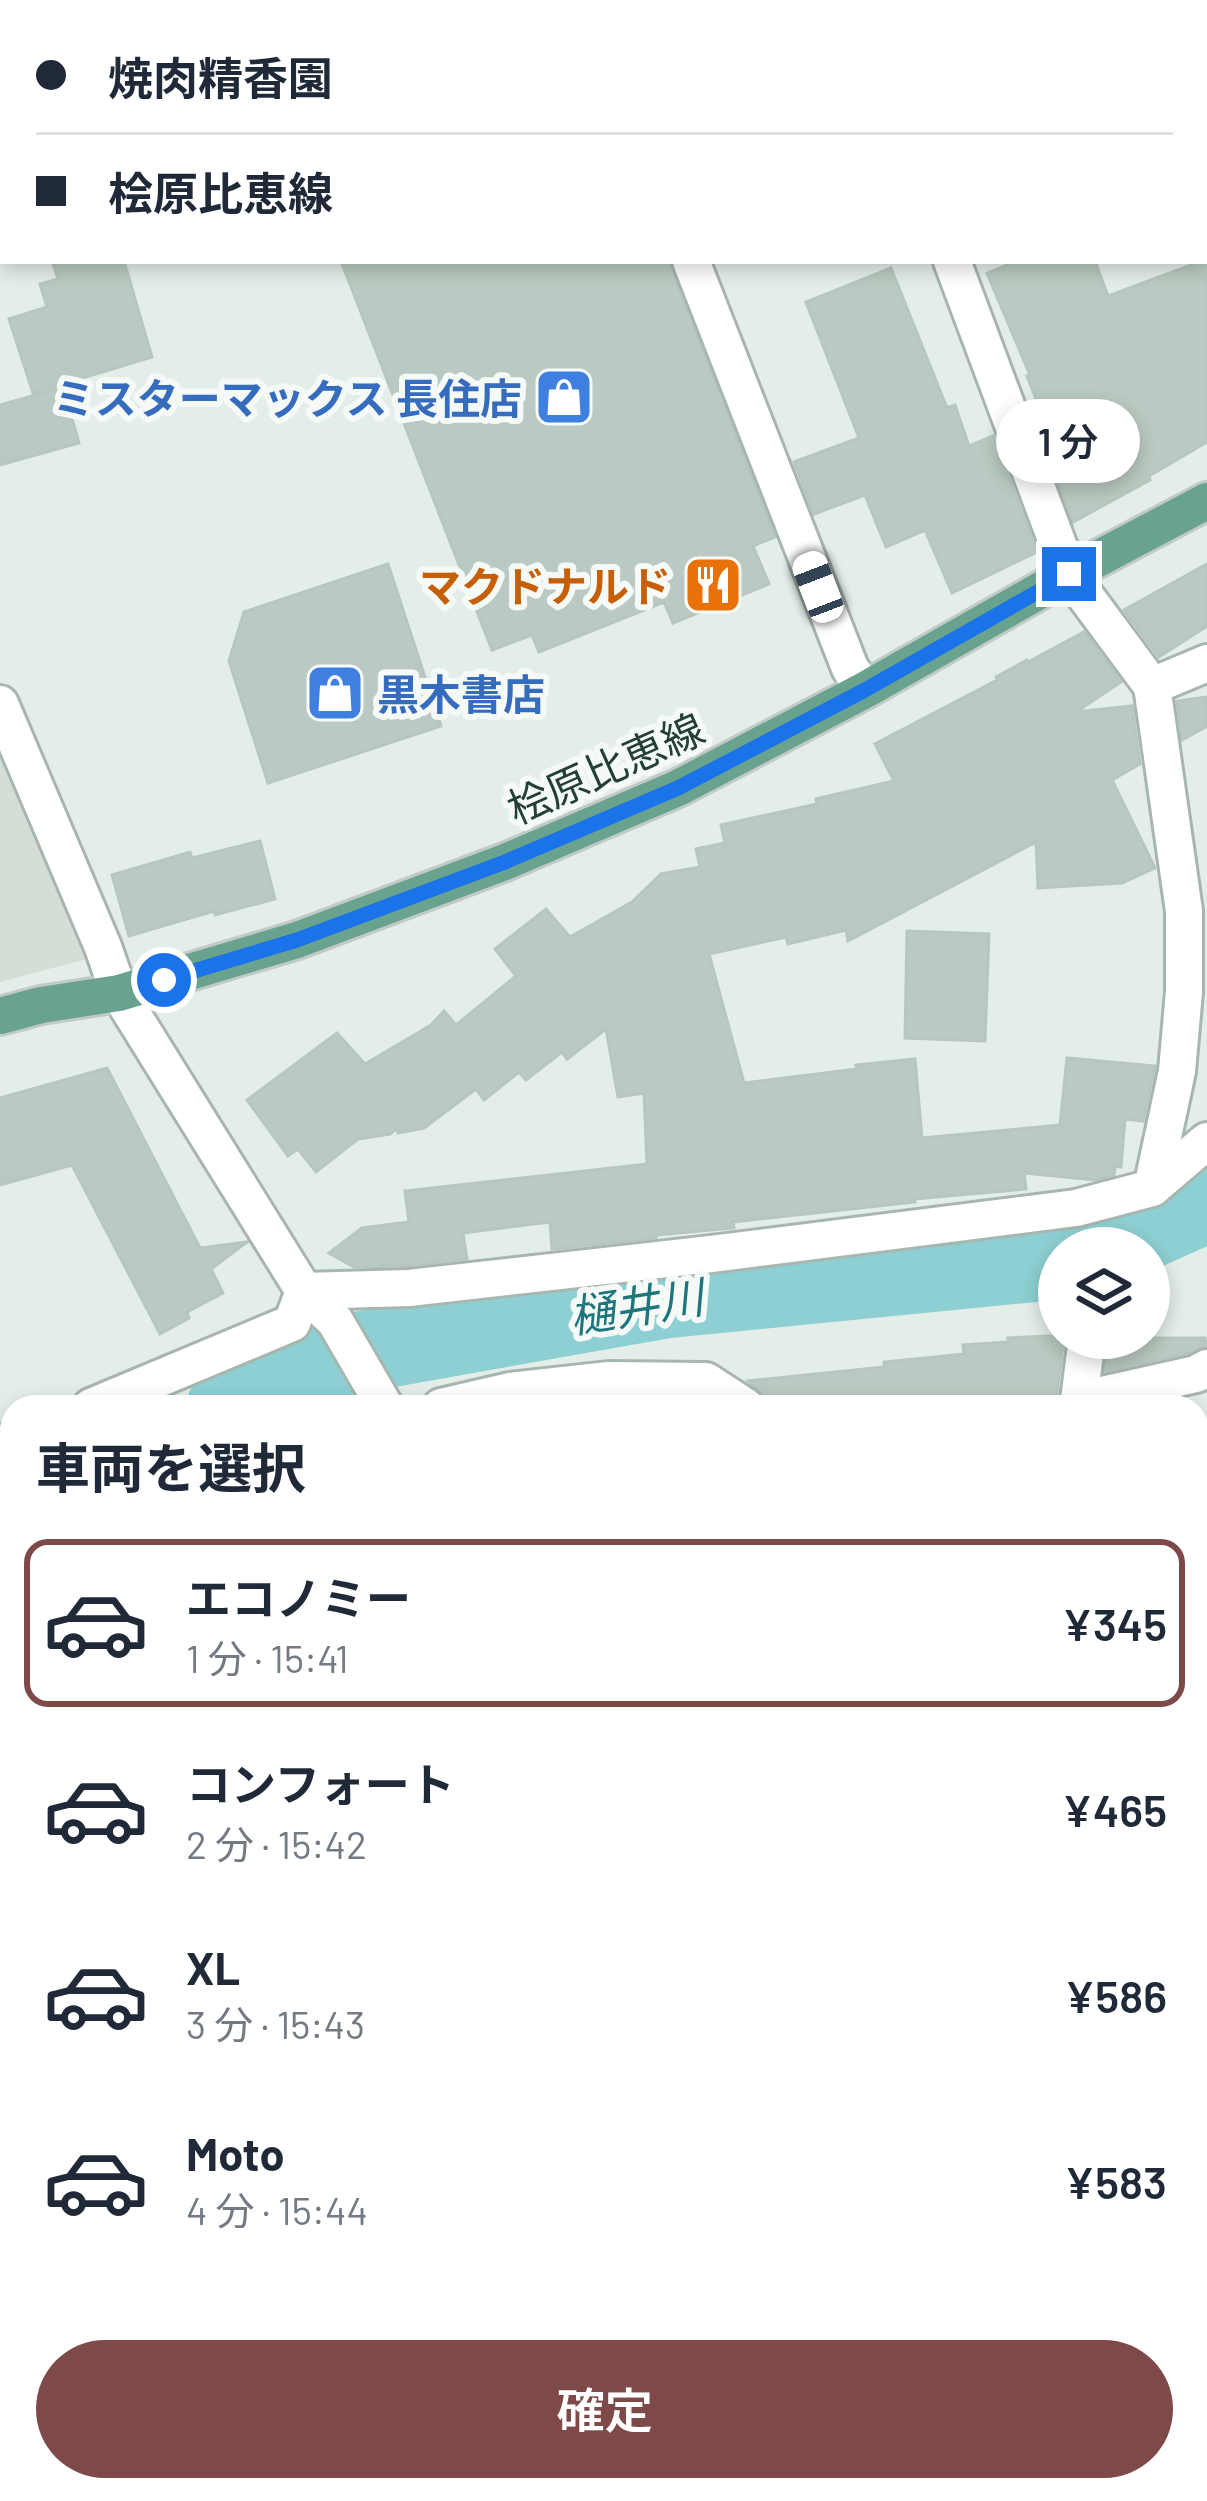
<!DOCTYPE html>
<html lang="ja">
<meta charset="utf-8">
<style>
:root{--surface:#fff;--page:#f6f6f7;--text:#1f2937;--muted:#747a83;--line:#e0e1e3;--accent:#7d4a49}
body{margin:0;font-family:Barlow,"Noto Sans JP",sans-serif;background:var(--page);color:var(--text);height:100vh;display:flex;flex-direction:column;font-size:45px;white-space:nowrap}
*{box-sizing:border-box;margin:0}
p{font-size:39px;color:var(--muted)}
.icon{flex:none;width:66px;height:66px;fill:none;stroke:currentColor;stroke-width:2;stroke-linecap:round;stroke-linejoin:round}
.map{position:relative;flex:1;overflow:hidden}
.sheet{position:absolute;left:0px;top:1395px;width:1209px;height:1107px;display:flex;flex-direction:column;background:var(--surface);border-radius:36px 36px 0 0;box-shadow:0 6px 18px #0003}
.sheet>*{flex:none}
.banner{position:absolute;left:0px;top:0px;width:1209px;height:264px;box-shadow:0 6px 18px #0003;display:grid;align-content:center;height:264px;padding:0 36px;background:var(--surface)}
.tools{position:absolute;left:1038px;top:1227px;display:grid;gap:24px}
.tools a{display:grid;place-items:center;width:132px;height:132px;border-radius:50%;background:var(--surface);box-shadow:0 6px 18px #0003;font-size:60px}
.end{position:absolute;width:54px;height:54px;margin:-27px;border:15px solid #1a73e8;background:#fff;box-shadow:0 0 0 6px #fff}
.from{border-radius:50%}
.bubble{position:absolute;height:84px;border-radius:42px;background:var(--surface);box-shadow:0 6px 18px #0003;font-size:39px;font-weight:600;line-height:84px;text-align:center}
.car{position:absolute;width:36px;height:72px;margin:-36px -18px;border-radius:15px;box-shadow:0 0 9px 3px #0007;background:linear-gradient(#fff 24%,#345 0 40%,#fff 0 76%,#345 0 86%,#fff 0)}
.banner b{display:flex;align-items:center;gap:42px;height:114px;font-size:45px}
.banner b+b{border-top:3px solid var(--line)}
.banner i{width:30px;height:30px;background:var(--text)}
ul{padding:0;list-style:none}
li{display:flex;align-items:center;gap:36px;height:168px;margin:0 24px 18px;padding:0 12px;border:6px solid transparent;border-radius:24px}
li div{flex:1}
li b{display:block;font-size:45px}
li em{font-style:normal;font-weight:600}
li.current{border-color:var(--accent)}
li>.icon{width:108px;height:108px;stroke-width:1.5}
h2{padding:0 36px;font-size:54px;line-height:144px}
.primary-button{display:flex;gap:24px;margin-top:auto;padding:24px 36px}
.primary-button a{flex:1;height:138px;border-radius:72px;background:var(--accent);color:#fff;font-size:48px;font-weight:600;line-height:138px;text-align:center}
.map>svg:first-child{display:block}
.built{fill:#d3ded7}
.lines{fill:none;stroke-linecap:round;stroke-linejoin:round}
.river{stroke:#8dcfd2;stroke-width:81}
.building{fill:#bac9c1;stroke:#b7c7bf;stroke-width:3}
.minor-casing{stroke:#a7b6af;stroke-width:42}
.major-casing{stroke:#c2cac6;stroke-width:42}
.minor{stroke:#fff;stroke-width:36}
.major{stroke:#69a38e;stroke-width:36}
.route{stroke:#1a73e8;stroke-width:15}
.labels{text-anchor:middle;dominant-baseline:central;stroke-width:12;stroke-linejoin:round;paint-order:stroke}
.shop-label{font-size:42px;font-weight:bold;fill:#366cbe;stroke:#f5faf7;text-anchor:end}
.food-label{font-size:42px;font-weight:bold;fill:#c56008;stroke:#f5faf7;text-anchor:end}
.street-label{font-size:42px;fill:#244035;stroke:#f5faf7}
.water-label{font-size:45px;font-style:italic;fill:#1e767c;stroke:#f5faf7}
</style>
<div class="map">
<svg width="1207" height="2501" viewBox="0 0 1207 2501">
<rect width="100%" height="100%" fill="#e4eee9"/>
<!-- built -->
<polygon class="built" points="0,708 105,954 0,982"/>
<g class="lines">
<!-- river -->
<g class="river">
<polyline points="1104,1248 1207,1202"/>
<polyline points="227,1407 343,1355 664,1298 1059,1259"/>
<polyline points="0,1509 12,1503"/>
<polyline points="1197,2322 1207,2318"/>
<polyline points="643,2501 662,2490"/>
</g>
</g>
<!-- building -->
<g class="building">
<polygon points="1207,259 1207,442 1149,476 1150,480 1073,522 1035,420 1043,417 1027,376 1030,375 987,273 1017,261 1095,261 1108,296"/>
<polygon points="52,261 124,261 152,357 33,393 9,319 47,307 40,284 58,279"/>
<polygon points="341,261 669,261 775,537 753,546 769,584 673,623 664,602 539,652 532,635 492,650"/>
<polygon points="891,268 947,408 955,405 969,446 993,436 1037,552 952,593 925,530 886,547 865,495 814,514 794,462 859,438 806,302"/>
<polygon points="63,387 79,443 0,465 0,405"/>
<polygon points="388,564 441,726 268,783 229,661 244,612"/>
<polygon points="1207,564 1207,626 1159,657 1124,610"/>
<polygon points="1084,632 1121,682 1076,712 1132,706 1140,764 1112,780 1155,868 1122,883 1038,888 1036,842 848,941 846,930 788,944 786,937 709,954 744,1083 857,1069 856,1065 915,1059 922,1138 1060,1125 1067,1058 1155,1066 1143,1121 1125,1119 1121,1167 1115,1166 1114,1175 1095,1180 1024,1173 1026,1189 914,1199 915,1202 733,1222 734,1228 656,1235 656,1238 552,1249 550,1222 463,1233 467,1259 407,1266 354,1267 329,1253 362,1228 409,1222 405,1191 647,1164 644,1093 618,1097 606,1029 567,1059 562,1052 526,1080 519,1072 484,1100 476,1089 424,1128 398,1133 397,1128 390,1134 358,1139 316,1172 298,1149 288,1156 247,1100 337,1033 365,1064 431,1025 444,1011 456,1025 516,976 495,949 546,909 570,937 632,902 661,874 700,867 696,849 725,843 721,825 817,804 816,799 894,781 875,744 997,680 996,677 1027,660 1028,662"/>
<polygon points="1207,697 1207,726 1182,740 1177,701"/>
<polygon points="260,841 275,899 215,915 214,911 129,936 112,875 190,852 192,858"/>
<polygon points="907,931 989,934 985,1041 905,1038"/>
<polygon points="107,1068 200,1248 247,1242 211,1269 223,1293 187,1312 189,1318 160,1334 72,1165 0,1185 0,1098"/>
<polygon points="1048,1336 1064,1338 1055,1407 768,1407 765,1396 748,1381 884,1367 884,1362 964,1354 963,1345 1008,1342 1008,1338"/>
<polygon points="1109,1338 1205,1338 1206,1346 1188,1353 1105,1371"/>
</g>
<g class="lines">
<!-- minor casing -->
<g class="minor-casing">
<g id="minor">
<polyline points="181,0 182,3"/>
<polyline points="589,0 591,3"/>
<polyline points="1204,0 1205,3"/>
<polyline points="211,3 219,0"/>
<polyline points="994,3 1003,0"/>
<polyline points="691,261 850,668 865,690"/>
<polyline points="1152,686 1207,663"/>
<polyline points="0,704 103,947 119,993 304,1291 335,1321 385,1407"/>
<polyline points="1152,1188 1207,1141"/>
<polyline points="1079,1400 1087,1338"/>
<polyline points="91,1407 292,1323 304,1291 409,1288 711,1254 1076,1208 1152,1188 1177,1071 1184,992 1184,911 1152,686 1069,574 952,261"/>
<polyline points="441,1407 510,1391 609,1380 706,1381 746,1407"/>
<polyline points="1077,1407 1079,1400 1196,1374 1207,1368"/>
<polyline points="0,1445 12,1440"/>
<polyline points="0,1579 12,1574"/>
<polyline points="0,1725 8,1845 0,1882"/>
<polyline points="1197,1786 1207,1778"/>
<polyline points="0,2054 12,2137"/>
<polyline points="1197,2282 1207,2283"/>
<polyline points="0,2389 12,2387"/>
<polyline points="1197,2471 1207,2469"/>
<polyline points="63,2490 64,2501"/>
<polyline points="849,2490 852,2501"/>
<polyline points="1070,2501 1117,2490"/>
</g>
</g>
<!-- major casing -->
<g class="major-casing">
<polyline id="major" points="0,1016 41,1005 119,993 297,940 505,862 678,788 865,690 1069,574 1207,501"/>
</g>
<!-- minor -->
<use href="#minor" class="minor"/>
<!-- major -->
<use href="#major" class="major"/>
</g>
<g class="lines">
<!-- route -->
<polyline class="route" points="164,980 297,940 505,862 678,788 865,690 1069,574"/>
</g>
<!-- icons -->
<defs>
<g id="shop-square" transform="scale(3)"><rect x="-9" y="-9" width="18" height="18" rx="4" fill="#3f7fe0" stroke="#f5faf7"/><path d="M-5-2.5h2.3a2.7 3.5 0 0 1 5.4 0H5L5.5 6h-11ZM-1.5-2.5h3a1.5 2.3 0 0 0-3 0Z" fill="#fff"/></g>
<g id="restaurant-square" transform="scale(3)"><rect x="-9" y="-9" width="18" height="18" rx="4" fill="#e8710a" stroke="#f5faf7"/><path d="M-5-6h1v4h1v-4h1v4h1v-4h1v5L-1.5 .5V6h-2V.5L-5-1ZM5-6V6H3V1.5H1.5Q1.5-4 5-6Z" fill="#fff"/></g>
</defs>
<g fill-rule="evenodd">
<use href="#shop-square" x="564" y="397"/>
<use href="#restaurant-square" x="713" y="585"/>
<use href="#shop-square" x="335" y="693"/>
</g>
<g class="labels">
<!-- shop labels -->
<g class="shop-label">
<text x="522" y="397">ミスターマックス 長住店</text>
<text x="377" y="693" text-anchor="start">黒木書店</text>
</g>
<!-- food labels -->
<g class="food-label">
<text x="671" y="585">マクドナルド</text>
</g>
<!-- street labels -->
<g class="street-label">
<text transform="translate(605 767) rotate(-24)">桧原比恵線</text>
</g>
<!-- water labels -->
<g class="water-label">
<text transform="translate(636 1305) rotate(-9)">樋井川</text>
</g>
</g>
</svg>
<div class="tools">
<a><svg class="icon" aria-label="layers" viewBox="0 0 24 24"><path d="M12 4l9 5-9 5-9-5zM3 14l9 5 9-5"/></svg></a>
</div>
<i class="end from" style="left:164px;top:980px"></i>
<i class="end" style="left:1069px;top:574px"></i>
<div class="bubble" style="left:996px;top:399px;width:144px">1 分</div>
<i class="car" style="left:818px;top:587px;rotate:339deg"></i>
<div class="banner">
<b><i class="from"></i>焼肉精香園</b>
<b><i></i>桧原比恵線</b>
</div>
<section class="sheet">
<h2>車両を選択</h2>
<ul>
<li class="current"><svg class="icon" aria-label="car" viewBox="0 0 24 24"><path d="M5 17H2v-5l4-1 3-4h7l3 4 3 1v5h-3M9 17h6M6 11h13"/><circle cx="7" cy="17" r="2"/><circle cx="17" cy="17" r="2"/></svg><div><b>エコノミー</b><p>1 分 · 15:41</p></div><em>¥345</em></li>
<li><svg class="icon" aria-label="car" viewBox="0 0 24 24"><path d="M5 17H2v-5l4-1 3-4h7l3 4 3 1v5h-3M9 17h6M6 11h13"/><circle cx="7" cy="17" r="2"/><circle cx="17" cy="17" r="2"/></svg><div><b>コンフォート</b><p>2 分 · 15:42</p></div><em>¥465</em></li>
<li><svg class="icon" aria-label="car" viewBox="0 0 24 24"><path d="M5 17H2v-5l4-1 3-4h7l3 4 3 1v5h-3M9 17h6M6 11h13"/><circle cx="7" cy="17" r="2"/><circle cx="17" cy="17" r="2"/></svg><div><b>XL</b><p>3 分 · 15:43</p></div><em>¥586</em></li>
<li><svg class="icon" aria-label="car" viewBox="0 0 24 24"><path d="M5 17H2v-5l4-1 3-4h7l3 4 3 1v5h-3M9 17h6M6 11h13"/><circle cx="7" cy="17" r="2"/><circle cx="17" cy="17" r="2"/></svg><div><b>Moto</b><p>4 分 · 15:44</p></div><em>¥583</em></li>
</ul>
<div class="primary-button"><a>確定</a></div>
</section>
</div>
